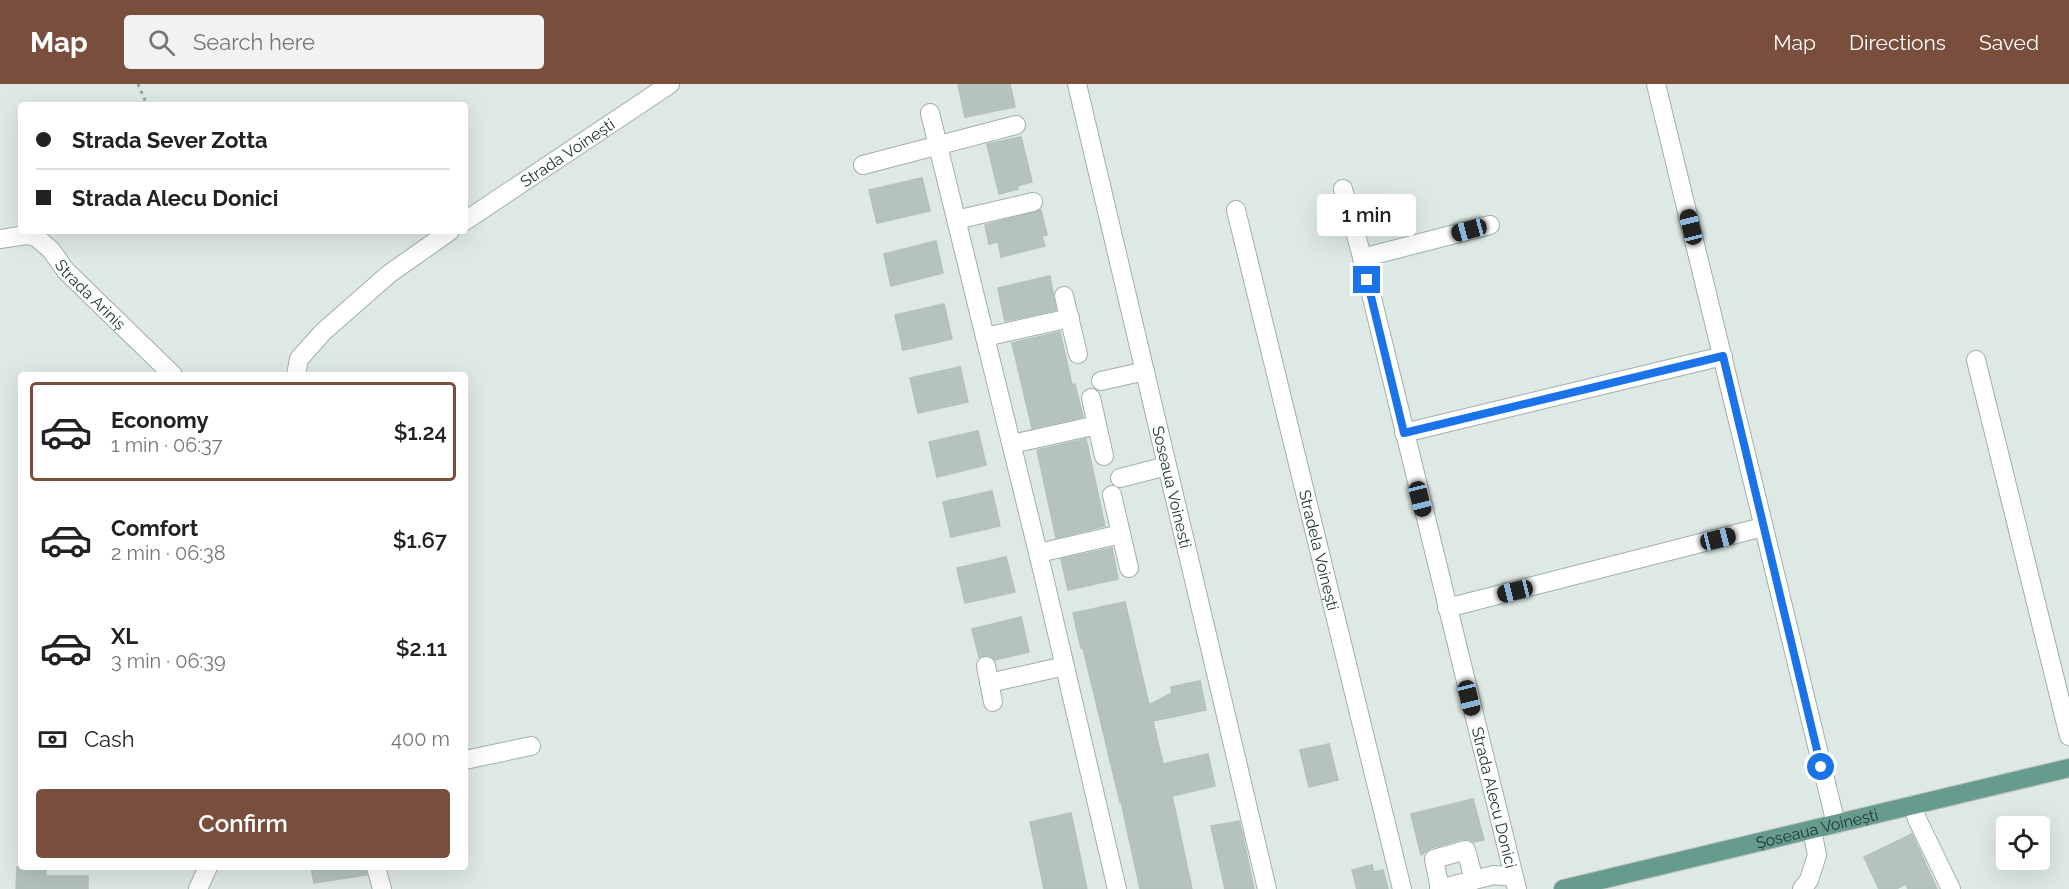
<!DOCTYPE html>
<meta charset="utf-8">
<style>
:root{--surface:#fff;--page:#f2f2f2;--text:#222;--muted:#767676;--line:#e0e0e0;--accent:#7a4e3d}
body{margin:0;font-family:Raleway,sans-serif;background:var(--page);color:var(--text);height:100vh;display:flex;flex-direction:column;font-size:22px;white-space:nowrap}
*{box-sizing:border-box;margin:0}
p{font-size:20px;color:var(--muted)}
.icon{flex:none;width:33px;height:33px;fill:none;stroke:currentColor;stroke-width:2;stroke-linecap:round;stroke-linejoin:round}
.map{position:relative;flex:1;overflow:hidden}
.details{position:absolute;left:18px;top:288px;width:450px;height:498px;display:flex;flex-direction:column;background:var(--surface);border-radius:6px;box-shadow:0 6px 24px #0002}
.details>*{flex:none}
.banner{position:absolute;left:18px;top:18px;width:450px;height:132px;border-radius:6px;box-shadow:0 6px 24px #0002;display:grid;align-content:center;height:132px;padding:0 18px;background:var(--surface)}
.tools{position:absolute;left:1996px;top:732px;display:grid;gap:12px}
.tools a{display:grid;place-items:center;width:54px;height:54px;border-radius:6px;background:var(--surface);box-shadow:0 6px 24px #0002;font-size:30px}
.end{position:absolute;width:27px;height:27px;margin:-14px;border:8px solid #1a73e8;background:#fff;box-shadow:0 0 0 3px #fff}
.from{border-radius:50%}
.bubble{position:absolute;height:42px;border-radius:6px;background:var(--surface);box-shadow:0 6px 24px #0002;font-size:20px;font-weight:600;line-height:42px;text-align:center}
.car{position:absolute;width:18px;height:36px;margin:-18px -9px;border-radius:8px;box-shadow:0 0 4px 2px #0007;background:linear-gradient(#222 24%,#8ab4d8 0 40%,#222 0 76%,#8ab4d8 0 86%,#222 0)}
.banner b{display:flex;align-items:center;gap:21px;height:57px;font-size:22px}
.banner b+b{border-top:2px solid var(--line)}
.banner i{width:15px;height:15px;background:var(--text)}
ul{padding:10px 0 0;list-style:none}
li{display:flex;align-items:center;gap:18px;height:99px;margin:0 12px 9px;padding:0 6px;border:3px solid transparent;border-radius:6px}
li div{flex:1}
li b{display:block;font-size:22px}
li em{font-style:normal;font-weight:600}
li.selected{border-color:var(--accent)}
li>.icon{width:54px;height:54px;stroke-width:1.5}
.pay{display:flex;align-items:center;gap:15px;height:66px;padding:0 18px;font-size:22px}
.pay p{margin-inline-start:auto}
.primary-button{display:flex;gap:12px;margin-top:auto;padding:12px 18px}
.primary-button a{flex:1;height:69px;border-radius:6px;background:var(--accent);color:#fff;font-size:24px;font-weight:600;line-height:69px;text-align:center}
header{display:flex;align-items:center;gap:36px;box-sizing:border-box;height:84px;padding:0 30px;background:var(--accent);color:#fff}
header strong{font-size:28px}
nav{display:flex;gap:33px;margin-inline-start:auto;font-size:21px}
.search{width:420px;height:54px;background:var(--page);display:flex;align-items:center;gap:15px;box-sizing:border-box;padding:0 21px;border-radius:6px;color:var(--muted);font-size:22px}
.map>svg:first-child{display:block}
.building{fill:#b4c3bd;stroke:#b1c1bb;stroke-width:1.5}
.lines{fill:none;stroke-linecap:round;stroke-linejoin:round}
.minor-casing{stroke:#a2afab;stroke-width:20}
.major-casing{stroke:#bcc3c1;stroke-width:20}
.path{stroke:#81aa9e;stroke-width:3;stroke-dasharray:3 4.5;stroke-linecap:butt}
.minor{stroke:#fff;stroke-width:18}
.major{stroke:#669b8e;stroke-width:18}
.route{stroke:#1a73e8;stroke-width:8}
.labels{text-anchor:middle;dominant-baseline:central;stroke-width:5;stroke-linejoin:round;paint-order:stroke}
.street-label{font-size:16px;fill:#213731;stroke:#eef5f2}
</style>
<header>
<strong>Map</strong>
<div class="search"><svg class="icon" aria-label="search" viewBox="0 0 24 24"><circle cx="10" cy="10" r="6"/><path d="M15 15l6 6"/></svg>Search here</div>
<nav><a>Map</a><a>Directions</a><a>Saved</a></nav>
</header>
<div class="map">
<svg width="2069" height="805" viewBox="0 0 2069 805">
<rect width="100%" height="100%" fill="#dee8e4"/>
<!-- building -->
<g class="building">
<polygon points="958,0 1010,0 1015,23 965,33"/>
<polygon points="1021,53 1032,98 1017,102 1018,105 999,110 987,60"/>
<polygon points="922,94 930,127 877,139 869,106"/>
<polygon points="1041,126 1047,151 1042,152 1045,162 1001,173 998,158 989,160 985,141"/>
<polygon points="936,157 943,189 891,202 884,170"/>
<polygon points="1050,192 1056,226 1005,237 998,204"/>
<polygon points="944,220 952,255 903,266 895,231"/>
<polygon points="1060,248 1072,301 1075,300 1083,333 1032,344 1012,259"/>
<polygon points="960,283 968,318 918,329 910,294"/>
<polygon points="978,347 986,381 937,393 929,358"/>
<polygon points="1086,355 1105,442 1056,454 1037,366"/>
<polygon points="992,407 1000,442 951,453 943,418"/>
<polygon points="1112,464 1118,495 1068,506 1061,475"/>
<polygon points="1006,473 1015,508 965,519 957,484"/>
<polygon points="1125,518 1149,621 1172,609 1171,603 1200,597 1206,626 1153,637 1163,680 1208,670 1215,702 1172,712 1192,805 1140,805 1121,717 1120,718 1083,564 1081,564 1073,529"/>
<polygon points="1021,533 1029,568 995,576 989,571 979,573 972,545"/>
<polygon points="1329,660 1338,696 1309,703 1300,666"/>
<polygon points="1473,715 1484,756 1474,758 1469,755 1463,755 1431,764 1421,771 1411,730"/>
<polygon points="1071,729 1087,805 1044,805 1030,738"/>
<polygon points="1239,737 1242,748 1254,805 1225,805 1211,742"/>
<polygon points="1912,750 1937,805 1908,805 1906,800 1896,805 1879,805 1864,773"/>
<polygon points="1372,781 1374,788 1383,786 1388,805 1357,805 1352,786"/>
<polygon points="17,783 46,783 46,792 88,792 88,805 16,805"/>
<polygon points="311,783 365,783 367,791 314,799"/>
</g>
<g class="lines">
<!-- minor casing -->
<g class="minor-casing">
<g id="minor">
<path id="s1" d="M1077 0 1267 805"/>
<polyline points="1656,0 1836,740"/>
<polyline points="930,29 1043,489 1117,805"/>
<polyline points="863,81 1016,41"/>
<path id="s2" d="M1343 105 1361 169 1517 805"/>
<path id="s3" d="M1236 126 1402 805"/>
<polyline points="956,136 1033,118"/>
<path id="s4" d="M465 137 670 0"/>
<path id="s5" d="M0 155 26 151 36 153 51 166 66 187 173 291"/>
<polyline points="1362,174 1490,141"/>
<polyline points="1064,212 1078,270"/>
<polyline points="985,253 1070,234"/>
<polyline points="1976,276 2069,652"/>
<polyline points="296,291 299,275 323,248 389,190 450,147"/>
<polyline points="1101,297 1145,287"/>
<polyline points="1091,314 1104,372"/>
<polyline points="1404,349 1723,272"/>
<polyline points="1012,360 1097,341"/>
<polyline points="1120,394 1167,382"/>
<polyline points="1112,411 1129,484"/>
<polyline points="1039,469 1121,450"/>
<polyline points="1447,524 1763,443"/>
<polyline points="986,582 993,618"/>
<polyline points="989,599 1065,582"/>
<polyline points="465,676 531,662"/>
<polyline points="1913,721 1917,735 1951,805"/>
<polyline points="376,783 382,805"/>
<polyline points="198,805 208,783"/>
<polyline points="1439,805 1494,791 1514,793"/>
<polyline points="1440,805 1434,775 1466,766 1474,796"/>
<polyline points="1802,805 1809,796 1817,771 1812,746"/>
</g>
</g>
<!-- major casing -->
<g class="major-casing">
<g id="major">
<path id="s6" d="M1563 805 2069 684"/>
</g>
</g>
<!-- path -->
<polyline class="path" points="138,0 147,21"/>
<!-- minor -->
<use href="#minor" class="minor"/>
<!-- major -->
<use href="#major" class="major"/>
</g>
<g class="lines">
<!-- route -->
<polyline class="route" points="1367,196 1404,349 1723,272 1821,683"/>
</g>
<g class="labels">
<!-- street labels -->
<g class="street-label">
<text stroke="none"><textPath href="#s4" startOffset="123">Strada Voinești</textPath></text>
<text stroke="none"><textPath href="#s5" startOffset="116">Strada Ariniș</textPath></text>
<text stroke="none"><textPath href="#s1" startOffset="414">Soseaua Voinesti</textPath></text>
<text stroke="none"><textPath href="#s3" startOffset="350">Stradela Voinești</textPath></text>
<text stroke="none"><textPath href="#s2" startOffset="627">Strada Alecu Donici</textPath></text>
<text stroke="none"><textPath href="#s6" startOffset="261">Șoseaua Voinești</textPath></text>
</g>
</g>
</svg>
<div class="tools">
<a><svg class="icon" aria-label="locate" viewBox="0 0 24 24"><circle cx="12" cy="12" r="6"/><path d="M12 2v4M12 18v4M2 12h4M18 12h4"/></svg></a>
</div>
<i class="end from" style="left:1821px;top:683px"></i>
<i class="end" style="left:1367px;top:196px"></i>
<div class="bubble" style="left:1317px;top:110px;width:99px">1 min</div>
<i class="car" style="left:1691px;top:143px;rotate:346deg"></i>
<i class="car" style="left:1469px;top:146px;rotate:255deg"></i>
<i class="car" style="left:1420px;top:415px;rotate:166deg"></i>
<i class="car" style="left:1718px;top:455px;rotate:76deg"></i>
<i class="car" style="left:1515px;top:507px;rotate:256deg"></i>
<i class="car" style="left:1469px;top:614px;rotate:166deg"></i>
<div class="banner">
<b><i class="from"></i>Strada Sever Zotta</b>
<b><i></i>Strada Alecu Donici</b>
</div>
<section class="details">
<ul>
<li class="selected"><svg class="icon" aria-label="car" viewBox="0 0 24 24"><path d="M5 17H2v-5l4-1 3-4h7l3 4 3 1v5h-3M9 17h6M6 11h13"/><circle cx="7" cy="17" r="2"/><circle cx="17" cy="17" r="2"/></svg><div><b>Economy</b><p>1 min · 06:37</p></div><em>$1.24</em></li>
<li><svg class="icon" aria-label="car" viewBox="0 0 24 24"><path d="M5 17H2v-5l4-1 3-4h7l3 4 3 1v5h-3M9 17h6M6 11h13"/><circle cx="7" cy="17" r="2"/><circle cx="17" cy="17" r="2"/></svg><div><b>Comfort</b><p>2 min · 06:38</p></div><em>$1.67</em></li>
<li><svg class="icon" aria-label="car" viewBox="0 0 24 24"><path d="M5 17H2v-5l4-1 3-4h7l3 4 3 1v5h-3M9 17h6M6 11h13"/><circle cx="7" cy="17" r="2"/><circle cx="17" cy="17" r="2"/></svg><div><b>XL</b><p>3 min · 06:39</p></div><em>$2.11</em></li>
</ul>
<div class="pay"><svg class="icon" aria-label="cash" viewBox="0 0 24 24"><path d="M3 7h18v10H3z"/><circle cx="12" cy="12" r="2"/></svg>Cash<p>400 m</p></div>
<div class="primary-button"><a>Confirm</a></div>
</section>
</div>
